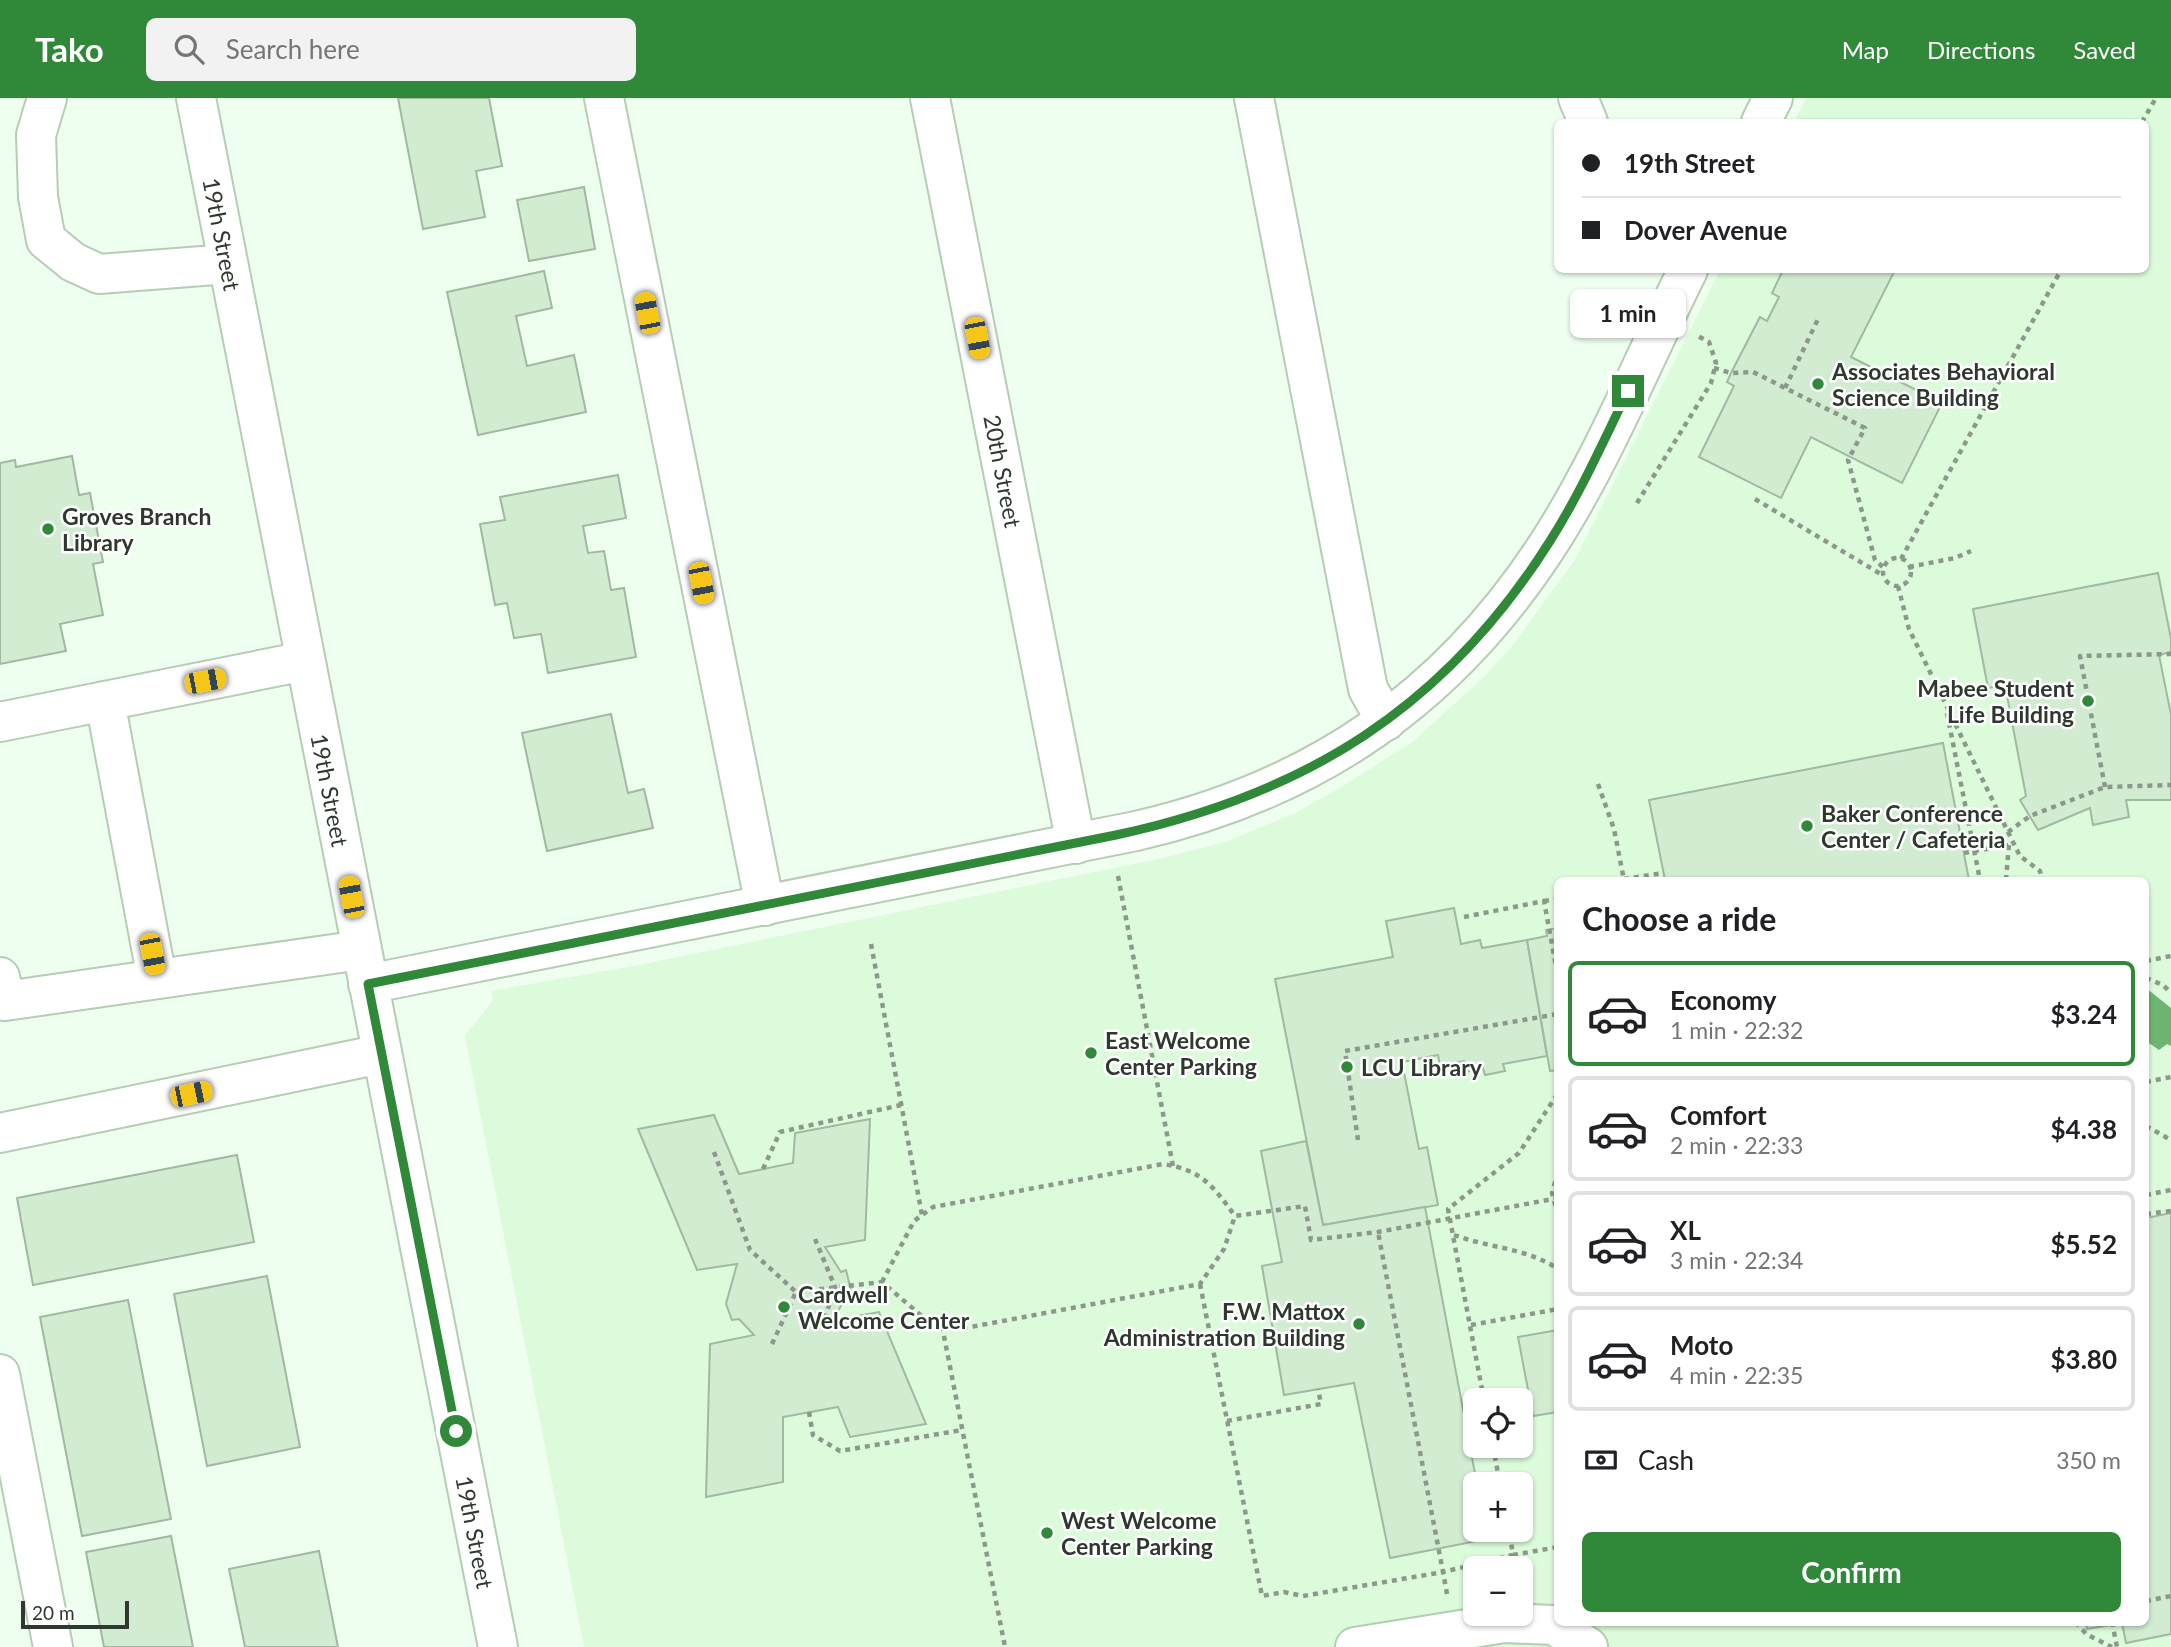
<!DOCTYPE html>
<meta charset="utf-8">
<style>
:root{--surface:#fff;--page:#f2f2f2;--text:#202124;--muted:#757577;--line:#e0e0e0;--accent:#308939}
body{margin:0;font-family:Lato,sans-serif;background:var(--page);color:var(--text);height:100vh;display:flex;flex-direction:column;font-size:26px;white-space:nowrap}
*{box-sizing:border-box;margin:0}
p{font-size:23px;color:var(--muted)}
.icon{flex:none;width:38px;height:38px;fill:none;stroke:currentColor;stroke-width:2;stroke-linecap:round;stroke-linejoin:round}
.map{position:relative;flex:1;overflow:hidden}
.sheet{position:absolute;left:1554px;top:779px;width:595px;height:749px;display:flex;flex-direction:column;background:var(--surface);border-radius:10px;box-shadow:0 2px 5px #0004}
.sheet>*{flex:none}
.banner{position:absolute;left:1554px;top:21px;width:595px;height:154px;border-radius:10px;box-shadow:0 2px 5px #0004;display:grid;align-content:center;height:154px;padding:0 28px;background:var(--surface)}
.controls{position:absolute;left:1463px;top:1290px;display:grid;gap:14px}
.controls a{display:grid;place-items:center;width:70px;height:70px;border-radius:10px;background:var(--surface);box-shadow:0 2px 5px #0004;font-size:35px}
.scale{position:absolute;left:21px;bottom:18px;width:108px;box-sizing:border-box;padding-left:7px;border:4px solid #2e382e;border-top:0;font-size:19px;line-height:24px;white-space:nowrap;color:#2e382e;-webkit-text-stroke:5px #fff;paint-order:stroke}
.end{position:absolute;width:32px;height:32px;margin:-16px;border:9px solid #308939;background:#fff;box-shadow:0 0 0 4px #fff}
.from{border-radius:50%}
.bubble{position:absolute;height:49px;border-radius:10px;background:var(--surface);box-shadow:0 2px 5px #0004;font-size:23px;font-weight:700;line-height:49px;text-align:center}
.car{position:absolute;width:21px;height:42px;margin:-21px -10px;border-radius:9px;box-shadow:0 0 5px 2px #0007;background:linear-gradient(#f5c518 24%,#345 0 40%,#f5c518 0 76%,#345 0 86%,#f5c518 0)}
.banner b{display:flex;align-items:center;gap:24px;height:66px;font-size:26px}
.banner b+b{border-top:2px solid var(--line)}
.banner i{width:18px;height:18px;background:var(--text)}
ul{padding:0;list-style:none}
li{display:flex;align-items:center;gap:21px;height:105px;margin:0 14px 10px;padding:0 14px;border:4px solid var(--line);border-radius:10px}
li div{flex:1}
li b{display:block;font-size:26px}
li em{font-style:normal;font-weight:700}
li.on{border-color:var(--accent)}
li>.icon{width:63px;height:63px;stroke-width:1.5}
h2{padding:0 28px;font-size:32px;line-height:84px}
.pay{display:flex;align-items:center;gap:18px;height:77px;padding:0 28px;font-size:26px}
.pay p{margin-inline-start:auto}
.cta{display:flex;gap:14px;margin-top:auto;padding:14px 28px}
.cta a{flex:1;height:80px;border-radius:10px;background:var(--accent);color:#fff;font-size:28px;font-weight:700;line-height:80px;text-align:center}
header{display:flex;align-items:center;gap:42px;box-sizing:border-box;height:98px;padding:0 35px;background:var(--accent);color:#fff}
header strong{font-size:33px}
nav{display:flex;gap:38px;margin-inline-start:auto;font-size:24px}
.search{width:490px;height:63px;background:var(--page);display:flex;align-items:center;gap:18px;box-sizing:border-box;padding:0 24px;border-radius:10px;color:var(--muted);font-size:26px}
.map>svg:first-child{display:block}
.built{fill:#dbfbda;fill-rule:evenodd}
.water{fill:#6eb571}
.building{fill:#d2ecd2;stroke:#a0b9a0;stroke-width:2}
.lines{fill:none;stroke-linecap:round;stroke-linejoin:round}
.minor-casing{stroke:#b4cdb3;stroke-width:42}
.major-casing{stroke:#b4cdb3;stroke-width:42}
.path{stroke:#8b988b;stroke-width:4.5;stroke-dasharray:5 5;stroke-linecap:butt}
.minor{stroke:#fff;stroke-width:38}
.major{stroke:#fff;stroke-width:38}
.route{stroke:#308939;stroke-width:9}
.poi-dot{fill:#308939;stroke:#fff;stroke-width:2.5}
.labels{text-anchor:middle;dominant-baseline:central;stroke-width:5;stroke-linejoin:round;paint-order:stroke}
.street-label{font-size:23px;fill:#2e382e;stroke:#fff}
.poi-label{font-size:23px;font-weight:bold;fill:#2e382e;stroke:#fff;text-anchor:start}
</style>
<header>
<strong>Tako</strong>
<div class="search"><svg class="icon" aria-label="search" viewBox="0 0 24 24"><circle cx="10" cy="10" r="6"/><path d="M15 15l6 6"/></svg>Search here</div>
<nav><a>Map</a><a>Directions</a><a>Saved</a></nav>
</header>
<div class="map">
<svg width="2171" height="1549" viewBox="0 0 2171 1549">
<rect width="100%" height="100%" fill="#efffef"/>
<!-- built -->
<path class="built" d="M1806 0H2171V1549H584L465 938 493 902 491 893 634 868 1163 760 1228 743 1295 715 1341 689 1411 645 1484 579 1512 548 1574 463 1720 172H2146V24H1794ZM1558 782H2146V1524H1558ZM1475 1302H1521V1348H1475ZM1475 1386H1521V1432H1475ZM1475 1470H1521V1516H1475Z"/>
<!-- water -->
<polygon class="water" points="2146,890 2171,910 2171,948 2167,946 2159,952 2146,943"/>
<!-- building -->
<g class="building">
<polygon points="398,0 489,0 502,68 476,73 485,119 423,131"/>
<polygon points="584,89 595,151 529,163 517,102"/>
<polygon points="1783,172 1895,172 1851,259 1942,305 1902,385 1811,339 1781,400 1699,359 1734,288 1727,284 1731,275 1760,219 1767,223 1779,199 1772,195"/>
<polygon points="544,173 552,210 516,218 527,268 574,257 586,314 478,337 447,194"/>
<polygon points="72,358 79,397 90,395 103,464 93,466 103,517 60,526 66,553 0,566 0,365 15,362 16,369"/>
<polygon points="618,377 626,420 583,428 588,455 604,453 611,492 624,490 636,559 548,575 541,536 514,540 507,505 495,507 480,426 505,422 500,399"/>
<polygon points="2158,475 2171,541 2171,554 2159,557 2171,617 2171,702 2126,702 2129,719 2093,727 2090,710 2038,732 2020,702 2026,698 2005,587 1988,590 1973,511"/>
<polygon points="611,616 628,695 644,691 653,730 547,753 522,635"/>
<polygon points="1943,645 1969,782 1665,782 1649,702"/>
<polygon points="1454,810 1461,846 1480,842 1482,850 1527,842 1547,958 1503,966 1505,973 1485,977 1483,970 1466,974 1464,963 1440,968 1438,957 1402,964 1419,1051 1427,1049 1438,1107 1323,1127 1275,881 1393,859 1386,823"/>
<polygon points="1558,830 1558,972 1550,973 1527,842 1547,838 1546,832"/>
<polygon points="714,1017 739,1076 793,1065 795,1035 870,1021 865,1142 825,1149 841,1174 846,1172 851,1192 851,1199 844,1201 834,1222 879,1214 926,1326 850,1339 838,1309 783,1319 783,1384 706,1399 710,1246 754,1237 739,1221 732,1222 726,1206 737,1166 697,1172 638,1031"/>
<polygon points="1306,1043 1323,1127 1425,1109 1477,1386 1475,1432 1485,1432 1487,1441 1390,1460 1354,1285 1284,1297 1262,1168 1282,1164 1261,1053"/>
<polygon points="237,1057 254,1144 33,1187 17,1100"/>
<polygon points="2171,1115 2171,1536 2126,1545 2122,1525 2087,1531 2086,1524 2146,1524 2146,1120"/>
<polygon points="267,1178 300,1349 207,1368 174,1196"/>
<polygon points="128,1202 171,1421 82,1438 40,1219"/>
<polygon points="1558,1232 1558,1314 1533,1318 1518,1239"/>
<polygon points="171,1438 193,1549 104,1549 86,1454"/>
<polygon points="319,1453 338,1549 245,1549 229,1471"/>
</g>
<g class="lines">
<!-- minor casing -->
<g class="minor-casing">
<g id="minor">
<polyline points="47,0 36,37 38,99 46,142 73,164 99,176 228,166"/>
<polyline points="604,0 765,808"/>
<polyline points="930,0 1076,746"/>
<polyline points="1254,0 1368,591 1386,623"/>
<polyline points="1578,0 1588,24"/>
<polyline points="1761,24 1773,0"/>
<polyline points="105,603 157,881"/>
<polyline points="0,624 305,563"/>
<polyline points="0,879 5,903 361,852"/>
<path d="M368 886 1136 733C1315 692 1449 600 1549 445 1602 363 1644 260 1688 172"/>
<polyline points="0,1035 381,956"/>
<polyline points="0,1276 53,1549"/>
<polyline points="1355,1549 1504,1525 1554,1527 1588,1549"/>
</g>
</g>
<!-- major casing -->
<g class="major-casing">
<polyline id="major" points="196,0 498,1549"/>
</g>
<!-- path -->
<g class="path">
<polyline points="2142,24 2156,0"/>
<polyline points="1714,270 1731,275 1753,274 1865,330 1848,362 1875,462 1884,470"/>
<polyline points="1785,290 1819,219"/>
<polyline points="1755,401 1884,478"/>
<polyline points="1637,405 1711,285 1716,265 1709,244 1696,237"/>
<circle cx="1897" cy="474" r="14"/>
<polyline points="1901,461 2061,172"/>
<polyline points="1909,469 1955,460 1971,453"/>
<polyline points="1898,488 1909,531 2008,734 2020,758 2040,773 2042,782"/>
<polyline points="1947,615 1980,782"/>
<polyline points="1598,686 1614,731 1624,782"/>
<polyline points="2105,689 2080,558 2171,556"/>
<polyline points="2008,734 2030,718 2105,689 2171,687"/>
<polyline points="1964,755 2009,747"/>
<polyline points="1118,778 1173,1068"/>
<polyline points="1624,781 1664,775"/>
<polyline points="2006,782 2009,746"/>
<polyline points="1544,803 1558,801"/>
<polyline points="1464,819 1544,803 1558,879"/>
<polyline points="871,846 922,1117"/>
<polyline points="2146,863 2171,858"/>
<polyline points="2146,880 2163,887 2171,895"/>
<polyline points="2146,984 2171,979"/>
<polyline points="2146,1028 2171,1042"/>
<polyline points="1358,1042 1345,953 1558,916"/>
<polyline points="714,1054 750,1152 796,1194 882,1184 931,1226 960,1231 1200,1186 1224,1151 1235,1118 1305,1108 1311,1142 1378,1134 1558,1100"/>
<polyline points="763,1071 780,1034 901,1007"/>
<polyline points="1558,1074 1552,1095 1558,1117"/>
<polyline points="2146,1097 2171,1092"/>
<polyline points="2146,1116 2171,1113"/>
<path d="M1454 1137C1489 1150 1527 1150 1558 1171"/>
<polyline points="815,1141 835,1189 821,1232"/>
<path d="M882 1184 914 1123 933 1109 1163 1066C1202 1072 1213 1088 1235 1118"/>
<polyline points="1200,1186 1262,1498 1284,1494 1303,1498 1443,1474 1378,1134"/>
<polyline points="1471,1227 1558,1211"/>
<polyline points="942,1228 1005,1549"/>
<polyline points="772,1246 796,1194"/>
<polyline points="1484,1302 1448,1111 1519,1055 1558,995"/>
<polyline points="809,1314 813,1337 840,1353 962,1332"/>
<polyline points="1227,1323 1321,1306 1318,1291"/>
<polyline points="1493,1348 1500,1386"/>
<polyline points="1513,1457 1558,1449"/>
<polyline points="1447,1496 1443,1474 1513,1457 1509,1432"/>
<polyline points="2146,1503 2171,1498"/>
<polyline points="2076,1524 2086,1536 2112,1549"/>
<polyline points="2112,1524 2117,1549"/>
</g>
<!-- minor -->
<use href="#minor" class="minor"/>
<!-- major -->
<use href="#major" class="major"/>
</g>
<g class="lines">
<!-- route -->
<path class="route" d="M456 1333 368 886 1116 737C1306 696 1445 610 1550 443 1580 396 1603 344 1628 293"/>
</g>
<!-- markers -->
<g class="poi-dot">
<circle cx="1818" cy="286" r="7"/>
<circle cx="48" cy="431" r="7"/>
<circle cx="2088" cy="603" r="7"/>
<circle cx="1807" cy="728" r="7"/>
<circle cx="1091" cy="955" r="7"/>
<circle cx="1347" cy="969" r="7"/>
<circle cx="784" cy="1209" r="7"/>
<circle cx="1359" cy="1226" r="7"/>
<circle cx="1047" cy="1435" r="7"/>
</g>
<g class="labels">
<!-- street labels -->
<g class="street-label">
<text transform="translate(222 136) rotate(79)">19th Street</text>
<text transform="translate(1003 373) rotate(79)">20th Street</text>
<text transform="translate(330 692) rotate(79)">19th Street</text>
<text transform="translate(475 1434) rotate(79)">19th Street</text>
</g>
<!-- poi labels -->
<g class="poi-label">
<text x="1832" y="273">Associates Behavioral<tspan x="1832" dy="26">Science Building</tspan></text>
<text x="62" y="418">Groves Branch<tspan x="62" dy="26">Library</tspan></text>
<text x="2074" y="590" text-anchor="end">Mabee Student<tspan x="2074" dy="26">Life Building</tspan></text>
<text x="1821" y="715">Baker Conference<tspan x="1821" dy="26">Center / Cafeteria</tspan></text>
<text x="1105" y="942">East Welcome<tspan x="1105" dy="26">Center Parking</tspan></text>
<text x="1361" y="969">LCU Library</text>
<text x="798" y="1196">Cardwell<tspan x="798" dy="26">Welcome Center</tspan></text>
<text x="1345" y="1213" text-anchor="end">F.W. Mattox<tspan x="1345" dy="26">Administration Building</tspan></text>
<text x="1061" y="1422">West Welcome<tspan x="1061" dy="26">Center Parking</tspan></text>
</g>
</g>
</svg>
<div class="controls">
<a><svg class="icon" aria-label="locate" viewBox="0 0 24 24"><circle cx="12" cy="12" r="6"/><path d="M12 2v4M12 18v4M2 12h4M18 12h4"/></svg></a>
<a>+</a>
<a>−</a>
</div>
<div class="scale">20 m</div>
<i class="end from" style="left:456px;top:1333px"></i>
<i class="end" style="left:1628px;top:293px"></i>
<div class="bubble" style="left:1570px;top:191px;width:116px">1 min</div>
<i class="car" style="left:647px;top:215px;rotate:349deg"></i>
<i class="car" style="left:977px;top:240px;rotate:169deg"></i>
<i class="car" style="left:701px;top:485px;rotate:169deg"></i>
<i class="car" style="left:205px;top:583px;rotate:79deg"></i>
<i class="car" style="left:351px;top:799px;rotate:349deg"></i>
<i class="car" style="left:152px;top:856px;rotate:169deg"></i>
<i class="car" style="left:191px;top:996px;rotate:78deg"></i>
<div class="banner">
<b><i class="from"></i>19th Street</b>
<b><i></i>Dover Avenue</b>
</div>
<section class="sheet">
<h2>Choose a ride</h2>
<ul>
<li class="on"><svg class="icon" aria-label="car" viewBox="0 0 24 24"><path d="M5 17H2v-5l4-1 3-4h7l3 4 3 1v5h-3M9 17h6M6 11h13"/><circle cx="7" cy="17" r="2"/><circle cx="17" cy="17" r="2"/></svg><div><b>Economy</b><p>1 min · 22:32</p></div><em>$3.24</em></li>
<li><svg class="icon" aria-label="car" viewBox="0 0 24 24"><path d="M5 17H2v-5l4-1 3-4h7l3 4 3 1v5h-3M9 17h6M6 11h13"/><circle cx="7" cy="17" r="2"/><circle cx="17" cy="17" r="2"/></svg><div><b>Comfort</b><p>2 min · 22:33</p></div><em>$4.38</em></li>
<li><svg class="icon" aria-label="car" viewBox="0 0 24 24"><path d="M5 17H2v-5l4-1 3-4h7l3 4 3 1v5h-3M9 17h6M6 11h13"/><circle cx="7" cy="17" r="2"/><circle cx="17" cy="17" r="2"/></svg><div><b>XL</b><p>3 min · 22:34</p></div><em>$5.52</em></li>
<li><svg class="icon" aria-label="car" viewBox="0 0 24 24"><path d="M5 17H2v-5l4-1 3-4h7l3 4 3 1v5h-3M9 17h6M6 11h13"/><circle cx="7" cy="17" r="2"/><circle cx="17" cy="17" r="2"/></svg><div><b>Moto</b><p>4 min · 22:35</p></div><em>$3.80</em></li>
</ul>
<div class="pay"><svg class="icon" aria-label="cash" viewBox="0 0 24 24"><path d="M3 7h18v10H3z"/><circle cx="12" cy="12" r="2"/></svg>Cash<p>350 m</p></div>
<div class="cta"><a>Confirm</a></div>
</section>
</div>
